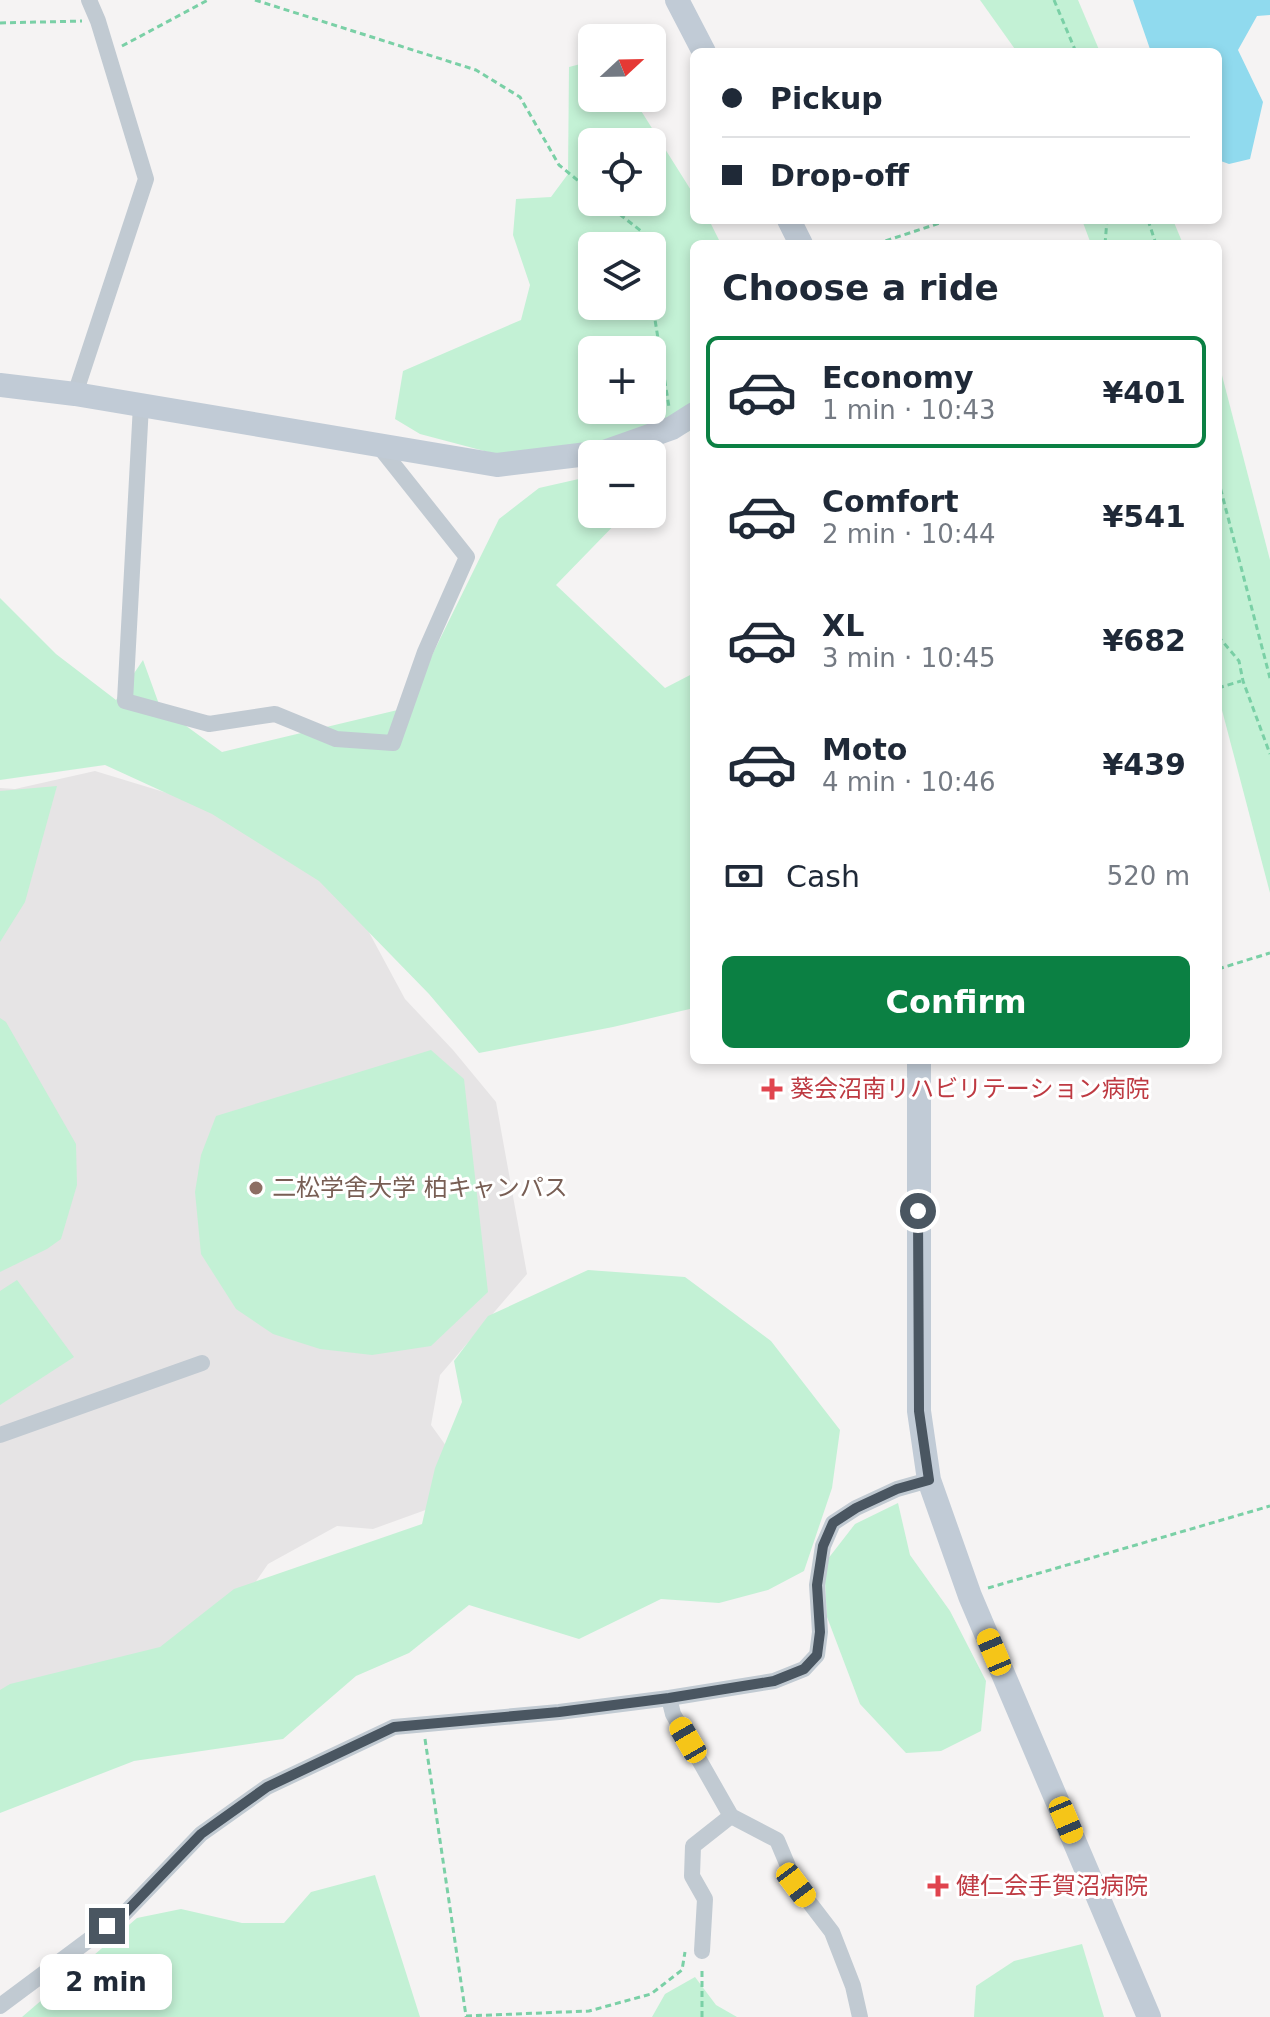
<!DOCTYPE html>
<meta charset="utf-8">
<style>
:root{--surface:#fff;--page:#f6f6f7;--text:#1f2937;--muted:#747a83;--line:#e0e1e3;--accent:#0b8043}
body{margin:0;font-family:"DejaVu Sans","Noto Sans JP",sans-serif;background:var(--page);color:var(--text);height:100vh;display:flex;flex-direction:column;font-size:30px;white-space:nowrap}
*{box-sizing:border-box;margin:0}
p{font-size:26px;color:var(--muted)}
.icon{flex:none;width:44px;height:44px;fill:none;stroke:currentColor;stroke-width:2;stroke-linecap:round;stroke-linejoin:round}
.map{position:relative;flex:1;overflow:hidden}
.panel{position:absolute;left:690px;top:240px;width:532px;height:824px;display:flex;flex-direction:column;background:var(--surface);border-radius:12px;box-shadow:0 4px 12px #0003}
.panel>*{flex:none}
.top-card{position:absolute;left:690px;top:48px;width:532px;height:176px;border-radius:12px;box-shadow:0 4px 12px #0003;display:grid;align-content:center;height:176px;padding:0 32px;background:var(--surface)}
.needle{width:52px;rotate:68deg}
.fabs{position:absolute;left:578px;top:24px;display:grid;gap:16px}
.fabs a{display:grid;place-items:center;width:88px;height:88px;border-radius:12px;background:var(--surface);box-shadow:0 4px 12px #0003;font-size:40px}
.end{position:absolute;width:36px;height:36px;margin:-18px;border:10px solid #4a5661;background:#fff;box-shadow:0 0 0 4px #fff}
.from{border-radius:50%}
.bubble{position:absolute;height:56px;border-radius:12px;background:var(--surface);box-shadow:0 4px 12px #0003;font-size:26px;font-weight:700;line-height:56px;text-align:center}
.car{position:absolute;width:24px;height:48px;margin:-24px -12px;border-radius:10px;box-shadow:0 0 6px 2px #0007;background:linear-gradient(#f5c518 24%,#345 0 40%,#f5c518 0 76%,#345 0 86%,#f5c518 0)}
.top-card b{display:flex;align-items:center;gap:28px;height:76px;font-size:30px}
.top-card b+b{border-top:2px solid var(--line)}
.top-card i{width:20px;height:20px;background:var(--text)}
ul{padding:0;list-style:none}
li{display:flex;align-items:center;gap:24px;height:112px;margin:0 16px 12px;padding:0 16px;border:4px solid transparent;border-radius:12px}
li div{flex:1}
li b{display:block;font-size:30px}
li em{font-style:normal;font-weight:700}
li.selected{border-color:var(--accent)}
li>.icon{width:72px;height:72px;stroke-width:1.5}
h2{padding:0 32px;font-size:36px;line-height:96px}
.pay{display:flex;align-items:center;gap:20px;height:88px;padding:0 32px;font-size:30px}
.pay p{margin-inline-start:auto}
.primary-button{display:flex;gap:16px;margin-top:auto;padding:16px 32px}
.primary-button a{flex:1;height:92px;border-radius:12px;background:var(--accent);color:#fff;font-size:32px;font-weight:700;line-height:92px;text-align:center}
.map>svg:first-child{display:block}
.education{fill:#e6e4e5}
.green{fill:#c3f1d5;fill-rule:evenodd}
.water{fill:#90daee}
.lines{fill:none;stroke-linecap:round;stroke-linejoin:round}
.path{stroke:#7ad0a6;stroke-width:3;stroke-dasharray:6 4;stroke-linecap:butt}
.street{stroke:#c1cad2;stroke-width:16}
.secondary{stroke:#c1cbd6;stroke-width:24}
.route{stroke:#4a5661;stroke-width:10}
.health-dot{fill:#e0444e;stroke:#fff;stroke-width:3}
.education-dot{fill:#8d6e63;stroke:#fff;stroke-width:3}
.labels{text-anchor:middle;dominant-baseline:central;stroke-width:6;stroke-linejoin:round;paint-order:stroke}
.health-label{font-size:24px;fill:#be3a42;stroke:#fff;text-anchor:start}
.education-label{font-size:24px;fill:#785e54;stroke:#fff;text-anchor:start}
</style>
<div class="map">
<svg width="1270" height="2017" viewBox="0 0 1270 2017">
<rect width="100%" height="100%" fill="#f5f3f3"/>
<!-- education -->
<polygon class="education" points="95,771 236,814 344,886 405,999 453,1050 496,1102 527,1274 440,1375 431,1425 470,1479 467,1495 373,1529 337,1526 268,1564 234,1613 0,1737 0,788 15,789"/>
<!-- green -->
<g class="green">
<polygon points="980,0 1078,0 1100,52 1017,52"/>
<path d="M592 61V98H633L694 195V220H709L721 244H694V429L641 454 507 457 420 434 395 419 403 371 521 320 530 285 513 235 516 199 551 197 568 174 569 67ZM592 142H652V202H592ZM592 246H652V306H592ZM592 350H652V410H592Z"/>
<polygon points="1082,220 1173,220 1183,244 1091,244"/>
<polygon points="1218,360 1270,560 1270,893 1218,695"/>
<polygon points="592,476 592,514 625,514 556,585 665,688 694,673 694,1008 613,1027 479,1053 429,994 319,881 212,814 105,765 0,780 0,598 56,654 116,700 143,660 160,707 222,752 406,708 499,519 539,488"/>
<polygon points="57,786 25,902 0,942 0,791"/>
<polygon points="0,1018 6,1022 76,1144 77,1185 61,1239 47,1249 0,1272"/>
<polygon points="431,1050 464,1079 488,1292 431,1346 372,1355 320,1349 273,1334 236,1309 201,1254 195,1192 201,1155 216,1116"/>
<polygon points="588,1270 685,1277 771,1341 840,1430 832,1488 804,1571 768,1590 719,1603 661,1599 579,1639 469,1605 409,1653 356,1676 283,1739 134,1761 0,1813 0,1690 10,1684 160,1647 234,1589 422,1524 435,1468 462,1402 454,1361 488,1316"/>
<polygon points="17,1280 74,1357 0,1405 0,1291"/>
<polygon points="898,1503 910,1555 950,1611 986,1681 981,1731 941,1751 906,1753 860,1704 827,1617 824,1564 855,1524"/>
<polygon points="375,1875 420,2017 22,2017 137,1918 181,1909 242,1923 284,1923 311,1892"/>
<polygon points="1082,1944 1104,2017 974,2017 976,1986 1014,1961"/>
<polygon points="695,1977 716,2005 737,2017 652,2017 665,1994"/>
</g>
<!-- water -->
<polygon class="water" points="1133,0 1270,0 1270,15 1257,16 1238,50 1263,102 1250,159 1229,164 1218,160 1218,52 1151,52"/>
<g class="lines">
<!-- path -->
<g class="path">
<polyline points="255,0 476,70 520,97 559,165 592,192"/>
<polyline points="1054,0 1076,52"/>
<polyline points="0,23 82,21"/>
<polyline points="122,46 208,0"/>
<polyline points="604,202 641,231 643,246"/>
<polyline points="1148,220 1156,244"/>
<polyline points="876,244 949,220"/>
<polyline points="1105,244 1107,220"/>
<polyline points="652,301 669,407"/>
<polyline points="1218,479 1270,678"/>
<polyline points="1218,636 1239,661 1243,681 1270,754"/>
<polyline points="1218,688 1241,681"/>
<polyline points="1218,969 1270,953"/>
<polyline points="988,1588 1270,1506"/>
<polyline points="425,1739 466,2016 589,2011 651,1994 682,1970 685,1952"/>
<polyline points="702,2017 702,1967"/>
</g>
<!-- street -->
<g class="street">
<polyline points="75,394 146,179 98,21 89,0"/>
<polyline points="141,405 125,701 209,724 275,714 336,739 393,743 425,652 467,557 378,445"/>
<polyline points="0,1435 202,1363"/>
<polyline points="669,1698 673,1714 731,1816 777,1840 796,1885 832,1932 853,1986 860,2017"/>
<polyline points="702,1951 705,1899 692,1876 693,1846 731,1816"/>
<polyline points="0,2006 125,1913 201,1834 267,1787 394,1727 559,1712 669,1698 774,1681 804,1669 817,1655 820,1632 817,1585 823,1546 833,1523 856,1508 897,1489 929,1480"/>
</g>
<!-- secondary -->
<g class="secondary">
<polyline points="677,0 704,52"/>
<polyline points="789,220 801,244"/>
<polyline points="0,385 75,394 497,465 604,452 672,428 694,414"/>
<polyline points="919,1060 919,1411 929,1480 970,1596 1149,2017"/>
</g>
</g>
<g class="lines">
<!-- route -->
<polyline class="route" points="107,1926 125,1913 201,1834 267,1787 394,1727 559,1712 669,1698 774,1681 804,1669 817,1655 820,1632 817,1585 823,1546 833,1523 856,1508 897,1489 929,1480 919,1411 918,1211"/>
</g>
<!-- markers -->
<g class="health-dot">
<path d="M768 1077h8v8h8v8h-8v8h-8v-8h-8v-8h8z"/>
<path d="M934 1874h8v8h8v8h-8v8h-8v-8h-8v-8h8z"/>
</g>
<circle class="education-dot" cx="256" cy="1188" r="8"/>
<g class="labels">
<!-- health labels -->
<g class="health-label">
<text x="790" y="1089">葵会沼南リハビリテーション病院</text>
<text x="956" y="1886">健仁会手賀沼病院</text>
</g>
<!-- education labels -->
<g class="education-label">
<text x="272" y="1188">二松学舍大学 柏キャンパス</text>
</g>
</g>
</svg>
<div class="fabs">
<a><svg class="needle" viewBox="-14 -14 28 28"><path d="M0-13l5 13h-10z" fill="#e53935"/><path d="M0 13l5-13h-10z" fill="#747a83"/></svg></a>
<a><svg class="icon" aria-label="locate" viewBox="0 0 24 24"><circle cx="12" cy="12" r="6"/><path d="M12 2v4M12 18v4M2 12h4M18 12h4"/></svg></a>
<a><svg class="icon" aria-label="layers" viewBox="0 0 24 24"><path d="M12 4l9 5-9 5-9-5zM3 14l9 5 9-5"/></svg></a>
<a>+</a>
<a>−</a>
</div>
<i class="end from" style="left:918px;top:1211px"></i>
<i class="end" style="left:107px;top:1926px"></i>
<div class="bubble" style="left:40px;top:1954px;width:132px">2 min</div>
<i class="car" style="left:994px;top:1652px;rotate:337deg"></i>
<i class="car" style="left:688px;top:1740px;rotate:330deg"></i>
<i class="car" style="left:1066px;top:1820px;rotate:157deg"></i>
<i class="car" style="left:796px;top:1885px;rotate:143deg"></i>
<div class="top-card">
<b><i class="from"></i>Pickup</b>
<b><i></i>Drop-off</b>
</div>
<section class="panel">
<h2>Choose a ride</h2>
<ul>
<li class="selected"><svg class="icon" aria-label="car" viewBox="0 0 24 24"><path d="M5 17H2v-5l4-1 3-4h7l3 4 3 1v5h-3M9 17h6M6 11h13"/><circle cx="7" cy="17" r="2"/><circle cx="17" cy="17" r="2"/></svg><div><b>Economy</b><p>1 min · 10:43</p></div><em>¥401</em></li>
<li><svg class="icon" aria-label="car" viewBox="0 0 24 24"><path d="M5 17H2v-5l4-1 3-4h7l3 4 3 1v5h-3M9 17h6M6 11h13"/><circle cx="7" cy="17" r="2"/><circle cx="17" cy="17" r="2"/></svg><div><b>Comfort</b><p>2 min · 10:44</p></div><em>¥541</em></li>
<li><svg class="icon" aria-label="car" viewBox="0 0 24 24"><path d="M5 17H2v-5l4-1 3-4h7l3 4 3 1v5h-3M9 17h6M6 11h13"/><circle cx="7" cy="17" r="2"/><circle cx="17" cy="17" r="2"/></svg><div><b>XL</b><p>3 min · 10:45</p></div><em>¥682</em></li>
<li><svg class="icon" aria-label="car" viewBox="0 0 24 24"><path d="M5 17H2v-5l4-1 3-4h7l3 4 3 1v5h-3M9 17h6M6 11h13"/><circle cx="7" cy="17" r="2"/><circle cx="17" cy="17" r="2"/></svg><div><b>Moto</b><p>4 min · 10:46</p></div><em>¥439</em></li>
</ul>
<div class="pay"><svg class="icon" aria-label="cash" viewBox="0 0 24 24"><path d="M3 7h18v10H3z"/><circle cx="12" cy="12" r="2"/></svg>Cash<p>520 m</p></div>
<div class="primary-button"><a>Confirm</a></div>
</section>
</div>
